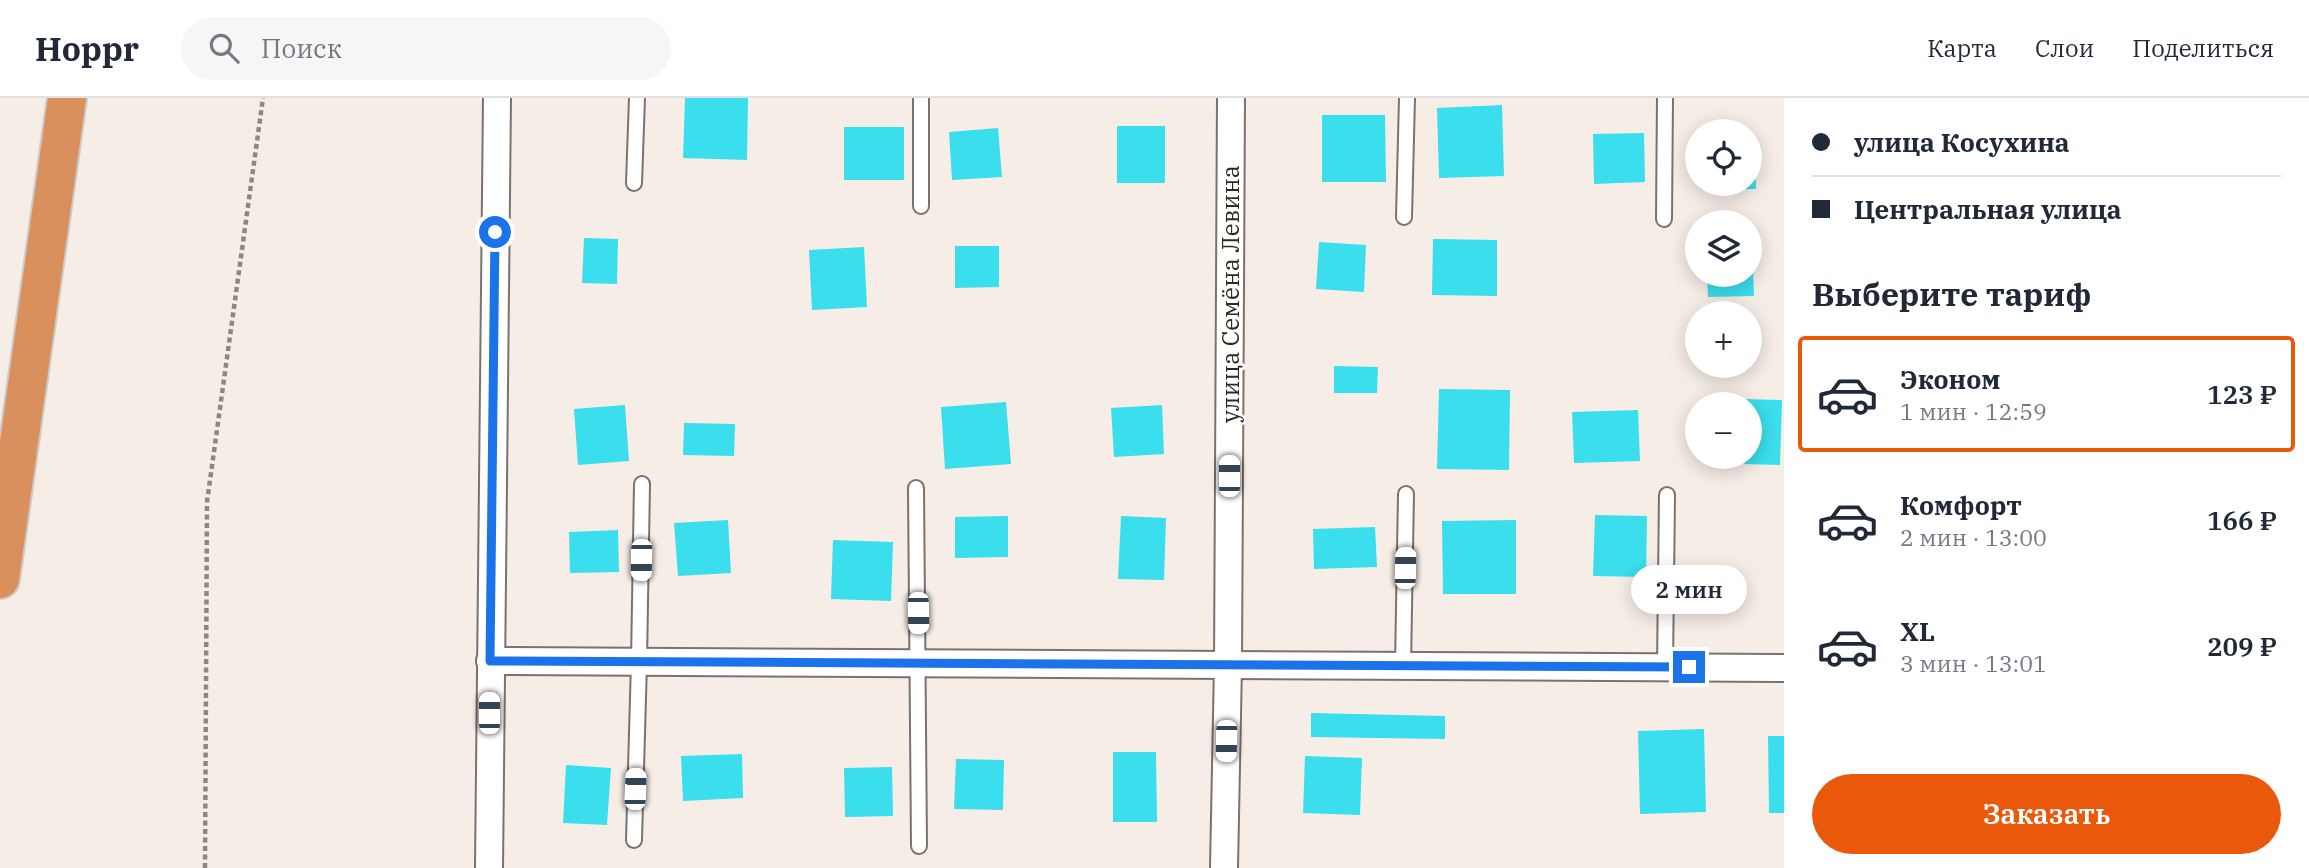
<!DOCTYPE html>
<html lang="ru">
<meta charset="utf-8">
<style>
:root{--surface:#fff;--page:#f6f6f7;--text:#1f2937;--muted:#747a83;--line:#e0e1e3;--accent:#ea580c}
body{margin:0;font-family:"IBM Plex Serif",serif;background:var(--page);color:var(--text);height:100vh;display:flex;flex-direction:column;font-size:26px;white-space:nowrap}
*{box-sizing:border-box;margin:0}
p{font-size:23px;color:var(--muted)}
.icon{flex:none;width:38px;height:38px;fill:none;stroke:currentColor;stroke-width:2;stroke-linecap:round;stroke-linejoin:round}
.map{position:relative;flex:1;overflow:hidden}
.panel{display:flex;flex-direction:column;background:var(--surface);width:525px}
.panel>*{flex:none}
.guide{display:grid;align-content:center;height:154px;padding:0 28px;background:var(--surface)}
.tools{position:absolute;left:1685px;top:21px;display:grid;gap:14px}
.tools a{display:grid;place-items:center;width:77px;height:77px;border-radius:50%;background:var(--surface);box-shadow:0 4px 18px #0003;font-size:35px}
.end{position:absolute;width:32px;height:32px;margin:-16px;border:9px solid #1a73e8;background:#fff;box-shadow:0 0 0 4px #fff}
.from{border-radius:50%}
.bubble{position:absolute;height:49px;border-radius:24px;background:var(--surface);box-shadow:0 4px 18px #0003;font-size:23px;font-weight:600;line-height:49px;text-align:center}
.car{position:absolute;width:21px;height:42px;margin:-21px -10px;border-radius:9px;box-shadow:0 0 5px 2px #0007;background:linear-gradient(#fff 24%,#345 0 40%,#fff 0 76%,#345 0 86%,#fff 0)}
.guide b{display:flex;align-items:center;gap:24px;height:66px;font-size:26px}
.guide b+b{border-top:2px solid var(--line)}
.guide i{width:18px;height:18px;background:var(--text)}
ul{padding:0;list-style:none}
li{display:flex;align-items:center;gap:21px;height:116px;margin:0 14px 10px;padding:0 14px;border:4px solid transparent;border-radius:7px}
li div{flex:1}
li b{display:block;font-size:26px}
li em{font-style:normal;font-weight:600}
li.active{border-color:var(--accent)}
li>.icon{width:63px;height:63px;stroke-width:1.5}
h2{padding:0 28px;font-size:32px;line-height:84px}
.primary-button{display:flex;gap:14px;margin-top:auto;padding:14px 28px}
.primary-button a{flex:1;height:80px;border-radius:42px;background:var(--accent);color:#fff;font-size:28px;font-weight:600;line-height:80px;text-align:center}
header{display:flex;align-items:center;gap:42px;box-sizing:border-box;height:98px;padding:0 35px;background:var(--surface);border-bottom:2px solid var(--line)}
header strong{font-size:33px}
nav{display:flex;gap:38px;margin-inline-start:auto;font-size:24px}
.search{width:490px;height:63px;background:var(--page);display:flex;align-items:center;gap:18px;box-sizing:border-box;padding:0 24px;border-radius:38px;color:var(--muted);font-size:26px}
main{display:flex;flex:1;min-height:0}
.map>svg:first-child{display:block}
.building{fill:#3adeed}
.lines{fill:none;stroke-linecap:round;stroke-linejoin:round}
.service-casing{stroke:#7b726d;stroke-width:18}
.minor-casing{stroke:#7b726d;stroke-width:30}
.trunk-casing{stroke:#cdcccb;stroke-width:42}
.path{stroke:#8d8682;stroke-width:4.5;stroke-dasharray:5 3.5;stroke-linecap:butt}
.service{stroke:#fff;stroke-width:14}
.minor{stroke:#fff;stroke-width:26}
.trunk{stroke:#da905c;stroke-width:38}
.route{stroke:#1a73e8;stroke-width:9}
.labels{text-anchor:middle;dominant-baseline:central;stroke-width:5;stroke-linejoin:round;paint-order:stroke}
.street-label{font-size:24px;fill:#2d2926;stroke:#fff}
</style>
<header>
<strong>Hoppr</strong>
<div class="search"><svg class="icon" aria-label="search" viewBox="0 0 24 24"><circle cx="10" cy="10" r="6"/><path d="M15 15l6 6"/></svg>Поиск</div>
<nav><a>Карта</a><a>Слои</a><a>Поделиться</a></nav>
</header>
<main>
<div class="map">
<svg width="1784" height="770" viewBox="0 0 1784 770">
<rect width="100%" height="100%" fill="#f7ede7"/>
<!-- building -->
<g class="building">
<polygon points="685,0 748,0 747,62 683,60"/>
<polygon points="1502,7 1504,78 1439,80 1437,10"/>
<polygon points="1322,17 1385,17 1386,84 1322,84"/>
<rect x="1117" y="28" width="48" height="57"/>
<rect x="844" y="29" width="60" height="53"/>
<polygon points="998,30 1002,79 952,82 949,34"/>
<polygon points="1644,35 1645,84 1594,86 1593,36"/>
<polygon points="1750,39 1755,39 1756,91 1701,92 1701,86 1750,86"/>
<polygon points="584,140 618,141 617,186 582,185"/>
<polygon points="1433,141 1497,142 1497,198 1432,197"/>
<polygon points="1319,144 1366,147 1364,194 1316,191"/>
<polygon points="1750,145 1752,145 1754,198 1708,199 1707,177 1750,177"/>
<polygon points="955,148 999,148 999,189 955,190"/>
<polygon points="864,149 867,209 812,212 809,152"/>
<polygon points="1334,268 1378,269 1377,295 1334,295"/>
<polygon points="1439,291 1510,292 1509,372 1437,371"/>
<polygon points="1708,300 1782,302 1780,367 1705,365 1706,359 1750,359 1750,306 1708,306"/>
<polygon points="1006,304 1011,366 945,371 941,309"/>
<polygon points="625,307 629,363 578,367 574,311"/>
<polygon points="1162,307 1164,356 1114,359 1111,310"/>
<polygon points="1638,312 1640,363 1574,365 1572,314"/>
<polygon points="684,325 735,326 734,358 683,357"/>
<polygon points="1595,417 1647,418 1646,479 1593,478"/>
<polygon points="1008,418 1008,459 955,460 955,419"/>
<polygon points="1121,418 1166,420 1164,482 1118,481"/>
<polygon points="728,422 731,475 678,478 674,425"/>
<polygon points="1516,422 1516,496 1443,496 1442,423"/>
<polygon points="1375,429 1377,469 1314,471 1313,431"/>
<polygon points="618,432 619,474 570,475 569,434"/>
<polygon points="833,442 893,444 891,503 831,501"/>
<polygon points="1311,615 1445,618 1445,641 1311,639"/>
<polygon points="1704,631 1706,714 1640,716 1638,633"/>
<polygon points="1768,638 1784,638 1784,715 1769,715"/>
<polygon points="1113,654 1156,654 1157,724 1113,724"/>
<polygon points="742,656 743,700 683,703 681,658"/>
<polygon points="1305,658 1362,660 1360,717 1303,715"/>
<polygon points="956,661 1004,662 1003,712 954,711"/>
<polygon points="566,667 611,670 607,727 563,725"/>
<polygon points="892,669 893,718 845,719 844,670"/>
</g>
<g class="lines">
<!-- service casing -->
<g class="service-casing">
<g id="service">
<polyline points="921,0 921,108"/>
<polyline points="634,85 637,0"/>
<polyline points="1404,119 1407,0"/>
<polyline points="1664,121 1665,0"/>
<polyline points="916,390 919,748"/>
<polyline points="1403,568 1406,396"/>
<polyline points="1665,569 1667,397"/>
<polyline points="634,742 639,564 642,386"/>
</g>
</g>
<!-- minor casing -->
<g class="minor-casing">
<g id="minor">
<polyline points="490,563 1784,570"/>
<polyline points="489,770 497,0"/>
<polyline points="1224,770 1228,567 1231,0"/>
</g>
</g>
<!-- trunk casing -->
<g class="trunk-casing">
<polyline id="trunk" points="0,481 67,0"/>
</g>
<!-- path -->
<polyline class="path" points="205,770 207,404 263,0"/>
<!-- service -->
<use href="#service" class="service"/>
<!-- minor -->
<use href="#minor" class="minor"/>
<!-- trunk -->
<use href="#trunk" class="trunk"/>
</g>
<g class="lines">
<!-- route -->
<polyline class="route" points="495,134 490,563 1689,569"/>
</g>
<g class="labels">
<!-- street labels -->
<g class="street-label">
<text transform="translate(1230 196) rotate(-90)">улица Семёна Левина</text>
</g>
</g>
</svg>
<div class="tools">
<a><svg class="icon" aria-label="locate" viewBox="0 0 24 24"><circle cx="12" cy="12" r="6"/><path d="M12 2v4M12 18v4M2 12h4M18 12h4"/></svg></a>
<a><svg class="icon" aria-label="layers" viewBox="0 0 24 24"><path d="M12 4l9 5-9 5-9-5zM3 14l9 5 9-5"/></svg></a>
<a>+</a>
<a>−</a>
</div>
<i class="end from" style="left:495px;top:134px"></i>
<i class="end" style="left:1689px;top:569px"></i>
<div class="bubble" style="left:1631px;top:467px;width:116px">2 мин</div>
<i class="car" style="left:1229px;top:378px;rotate:0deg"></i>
<i class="car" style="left:641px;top:462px;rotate:181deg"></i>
<i class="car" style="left:1405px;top:470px;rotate:1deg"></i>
<i class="car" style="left:918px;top:515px;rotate:179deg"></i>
<i class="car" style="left:489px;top:615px;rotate:0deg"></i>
<i class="car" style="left:1226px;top:643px;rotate:181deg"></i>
<i class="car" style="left:635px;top:691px;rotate:2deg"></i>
</div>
<section class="panel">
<div class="guide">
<b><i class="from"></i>улица Косухина</b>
<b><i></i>Центральная улица</b>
</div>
<h2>Выберите тариф</h2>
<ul>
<li class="active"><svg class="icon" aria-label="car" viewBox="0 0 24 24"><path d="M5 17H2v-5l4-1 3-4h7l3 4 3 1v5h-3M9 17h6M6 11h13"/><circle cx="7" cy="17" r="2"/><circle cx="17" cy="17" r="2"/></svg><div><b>Эконом</b><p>1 мин · 12:59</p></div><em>123 ₽</em></li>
<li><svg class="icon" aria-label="car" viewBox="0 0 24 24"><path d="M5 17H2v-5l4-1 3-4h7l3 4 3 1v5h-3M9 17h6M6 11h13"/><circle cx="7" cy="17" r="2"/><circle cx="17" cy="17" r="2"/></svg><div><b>Комфорт</b><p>2 мин · 13:00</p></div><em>166 ₽</em></li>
<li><svg class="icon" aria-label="car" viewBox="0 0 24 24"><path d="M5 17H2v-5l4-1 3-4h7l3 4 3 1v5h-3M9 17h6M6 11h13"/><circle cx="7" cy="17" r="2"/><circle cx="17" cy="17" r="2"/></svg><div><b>XL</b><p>3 мин · 13:01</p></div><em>209 ₽</em></li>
</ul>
<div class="primary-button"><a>Заказать</a></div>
</section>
</main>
